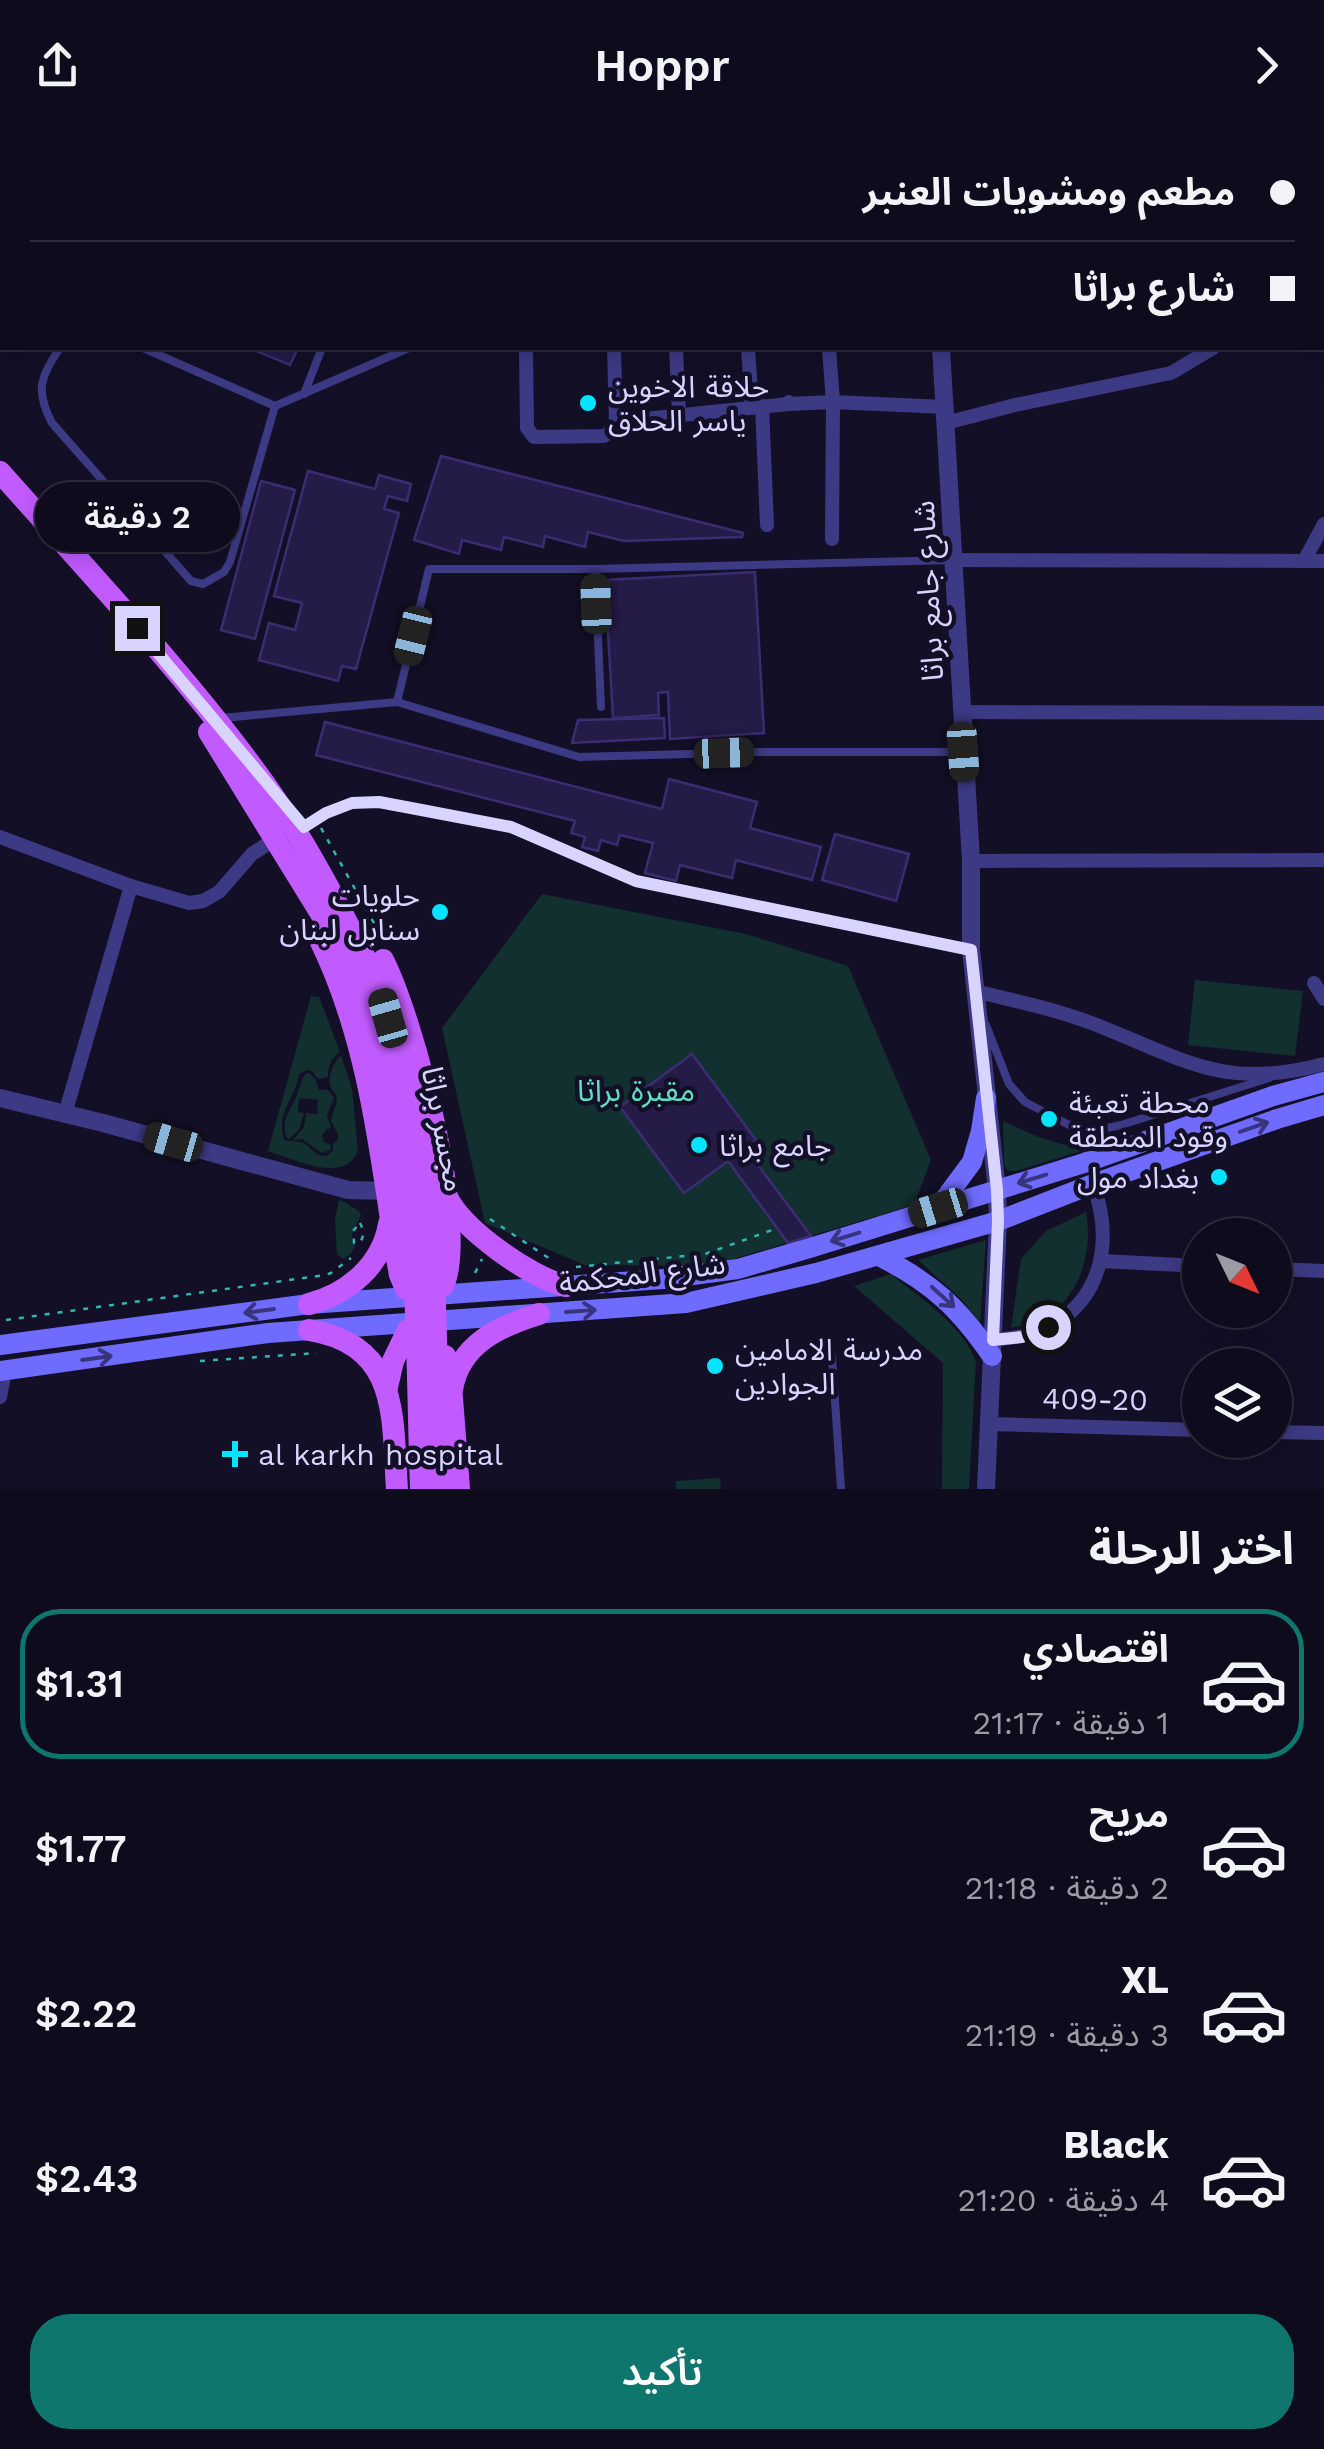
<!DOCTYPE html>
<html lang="ar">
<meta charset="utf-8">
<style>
:root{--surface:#0e0b1c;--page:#171425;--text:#f1f3f6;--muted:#9b9ba3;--line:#2e2b3b;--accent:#0f766e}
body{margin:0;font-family:"Work Sans","Noto Sans Arabic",sans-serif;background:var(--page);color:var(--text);direction:rtl;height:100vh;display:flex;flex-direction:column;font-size:38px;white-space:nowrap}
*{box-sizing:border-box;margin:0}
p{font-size:32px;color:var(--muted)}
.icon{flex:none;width:55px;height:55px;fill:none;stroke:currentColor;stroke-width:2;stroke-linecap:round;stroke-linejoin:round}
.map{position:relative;height:1359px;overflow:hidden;direction:ltr}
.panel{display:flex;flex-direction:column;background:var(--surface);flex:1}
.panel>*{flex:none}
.hud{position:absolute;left:0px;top:0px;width:1325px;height:220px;box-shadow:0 5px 25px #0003,0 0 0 2px var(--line);direction:rtl;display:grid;align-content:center;height:220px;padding:0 30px;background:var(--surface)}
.needle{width:65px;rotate:133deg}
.tools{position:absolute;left:1182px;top:1088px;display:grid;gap:20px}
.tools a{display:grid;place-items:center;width:110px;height:110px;border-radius:50%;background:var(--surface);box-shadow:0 5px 25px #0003,0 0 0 2px var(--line);font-size:50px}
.end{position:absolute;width:45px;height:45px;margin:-22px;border:12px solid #d9d4ff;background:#111;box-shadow:0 0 0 5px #111}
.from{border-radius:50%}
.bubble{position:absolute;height:70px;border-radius:35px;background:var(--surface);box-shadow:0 5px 25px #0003,0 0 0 2px var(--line);font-size:32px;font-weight:600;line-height:70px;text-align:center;direction:rtl}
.car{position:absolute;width:30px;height:60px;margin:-30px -15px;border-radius:12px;box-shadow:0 0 8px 2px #0007;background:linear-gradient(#222 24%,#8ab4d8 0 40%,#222 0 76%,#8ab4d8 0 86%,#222 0)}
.hud b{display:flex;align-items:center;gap:35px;height:95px;font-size:38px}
.hud b+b{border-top:2px solid var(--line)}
.hud i{width:25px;height:25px;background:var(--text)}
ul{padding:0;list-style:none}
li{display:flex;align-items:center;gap:30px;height:150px;margin:0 20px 15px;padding:0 10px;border:5px solid transparent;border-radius:40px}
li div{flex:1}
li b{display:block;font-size:38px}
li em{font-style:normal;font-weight:600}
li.active{border-color:var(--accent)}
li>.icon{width:90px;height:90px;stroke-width:1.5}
h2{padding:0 30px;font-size:45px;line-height:120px}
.cta{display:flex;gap:20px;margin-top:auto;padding:20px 30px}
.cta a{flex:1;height:115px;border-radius:40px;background:var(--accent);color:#fff;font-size:40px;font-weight:600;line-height:115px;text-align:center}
header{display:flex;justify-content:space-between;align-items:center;height:130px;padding:0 30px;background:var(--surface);font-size:45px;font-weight:600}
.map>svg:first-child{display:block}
.green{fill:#12302f}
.building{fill:#241b47;stroke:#3b2d73;stroke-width:2.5}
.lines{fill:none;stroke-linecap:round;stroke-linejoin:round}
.path{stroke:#2fb8b0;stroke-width:2.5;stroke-dasharray:5 8;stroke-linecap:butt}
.service{stroke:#3d3a85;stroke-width:8}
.minor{stroke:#3d3a85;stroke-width:14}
.tertiary{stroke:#3d3a85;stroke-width:18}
.secondary{stroke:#6f6bff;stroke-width:20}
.primary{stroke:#c25bff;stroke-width:22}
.primary-bridge{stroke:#c25bff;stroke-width:22}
.oneway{stroke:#38347d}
.route{stroke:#d9d4ff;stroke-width:12}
.poi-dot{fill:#00e5ff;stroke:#130f26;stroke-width:4}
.labels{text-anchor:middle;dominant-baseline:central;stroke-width:9;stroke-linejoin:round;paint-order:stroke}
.poi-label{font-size:30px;fill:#d9d4ff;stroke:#130f26;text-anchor:start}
.street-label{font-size:30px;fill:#d9d4ff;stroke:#130f26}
.park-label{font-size:30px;fill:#5fe0c0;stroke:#130f26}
</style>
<header><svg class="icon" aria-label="forward" viewBox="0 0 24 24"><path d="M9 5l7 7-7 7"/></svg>Hoppr<svg class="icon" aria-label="share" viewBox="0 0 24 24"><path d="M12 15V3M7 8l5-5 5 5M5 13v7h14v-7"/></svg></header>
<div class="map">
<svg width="1324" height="1359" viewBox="0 0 1324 1359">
<rect width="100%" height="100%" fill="#130f26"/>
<!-- green -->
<g class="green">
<polygon points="542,764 746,804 848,836 931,1030 914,1075 710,1136 585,1135 485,1093 442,898"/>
<polygon points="1195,850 1303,861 1295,926 1188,915"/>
<path d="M311 866 319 867 340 922C331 928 328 936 328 947L318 949 312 941 307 940 299 944C295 971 276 980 284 1010L304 1013 318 1025 326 1026 333 1021V1014L338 1009V1004L331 991C332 983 339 973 336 965 335 962 332 961 331 958 327 946 333 933 341 925L352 959 358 1021C344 1055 294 1029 268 1021Z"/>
<path d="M309 943 315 949 319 960H328L334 968 327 985 331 998 327 999 322 1005 324 1012 331 1015 330 1020 322 1023 302 1009 293 1010 304 997 306 983 317 984 318 970 299 968 298 982 304 983 299 1000 289 1009 286 1007C281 983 293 980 299 959 301 954 302 949 305 944Z"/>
<polygon points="1003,991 1036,1006 1065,1015 1088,1012 1094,1017 1016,1041 1008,1041 1004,1034"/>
<path d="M339 1069 359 1081 361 1085C357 1096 347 1103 355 1116L350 1125 343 1129 337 1124 335 1090Z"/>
<path d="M1086 1082C1094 1125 1078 1174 1035 1193 1028 1196 1018 1196 1011 1198L1021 1129 1046 1101Z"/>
<polygon points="986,1110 980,1193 962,1170 918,1130"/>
<path d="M891 1144C921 1169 961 1194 976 1231L969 1359H942L943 1233 854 1156Z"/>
<polygon points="720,1348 721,1359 676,1359 676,1351"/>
</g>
<!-- building -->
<g class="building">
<polygon points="249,218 298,218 290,235"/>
<polygon points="441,326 743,403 742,407 624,411 588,402 585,417 545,406 543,417 504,407 501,420 462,410 459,424 414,410"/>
<polygon points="308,341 375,359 379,345 411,354 407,371 388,366 384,379 399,383 356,539 342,536 338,551 259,530 269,493 295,500 302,473 274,466"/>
<polygon points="261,351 295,360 255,509 221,500"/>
<polygon points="755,442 764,603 670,609 668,562 658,563 659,585 613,588 605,450"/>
<polygon points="664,588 665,608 572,613 578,590"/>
<polygon points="325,592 662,679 669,649 757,672 750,698 821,717 812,750 736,730 732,748 680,735 676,751 645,743 653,713 620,705 617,715 601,710 598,721 582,717 585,707 571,703 575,691 316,625"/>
<polygon points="835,704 909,724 896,771 822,750"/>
<polygon points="692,924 756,1010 746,1019 811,1106 788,1113 728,1031 684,1063 620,977"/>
</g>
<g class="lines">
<!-- path -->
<g class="path">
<polyline points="321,698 385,813"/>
<polyline points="490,1089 550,1129"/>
<path d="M360 1093C364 1100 365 1111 356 1114L354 1113 353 1101Z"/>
<polyline points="576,1137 705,1124 775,1099"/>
<polyline points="475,1143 482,1129"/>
<polyline points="6,1190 325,1145 331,1143 351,1128"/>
<polyline points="200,1231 317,1223"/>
</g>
<!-- service -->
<g class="service">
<polyline points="498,2 501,0"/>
<polyline points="0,188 2,191"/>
<path d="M60 218C40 247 35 261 52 293L191 451 203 454 224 442 230 432 275 276"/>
<polyline points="143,218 275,276 409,218"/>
<polyline points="304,264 322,218"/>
<polyline points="595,439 601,577"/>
<polyline points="397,572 429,439 595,439 953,430"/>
<polyline points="222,588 397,572 579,627 761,622 963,622"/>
<polyline points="304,697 326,683 352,673 379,672 411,678 511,697 636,751 971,819"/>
<polyline points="986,895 1009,954 1025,972 1071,996 1090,1002 1121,995 1269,948"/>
<polyline points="832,1227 841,1359"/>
</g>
<!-- minor -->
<g class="minor">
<polyline points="1322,140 1324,138"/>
<polyline points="526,218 527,298 534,307 604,306 613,300 616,292 614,218"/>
<polyline points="676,218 679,285"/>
<polyline points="748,218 752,277"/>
<polyline points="829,218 833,272 832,409"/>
<polyline points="789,272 788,274 833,272 945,277"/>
<polyline points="762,276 767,395"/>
<polyline points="616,292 788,274"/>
<polyline points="946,293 1015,275 1171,243 1213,218"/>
<polyline points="953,430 1324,431"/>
<polyline points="1304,431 1324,394"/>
<polyline points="963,582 1324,583"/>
<polyline points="0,707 131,756 65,984"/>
<polyline points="971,731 1324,730"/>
<polyline points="131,756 189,773 203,771 219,762 252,724 269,713"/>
<polyline points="1314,853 1324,869"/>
<path d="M975 861C1014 871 1056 879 1094 894 1184 929 1223 961 1324 934"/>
<polyline points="1101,1131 1200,1136"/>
<polyline points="1275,1139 1324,1141"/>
<path d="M993 1210C1012 1208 1030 1206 1047 1198 1104 1169 1113 1109 1093 1054"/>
<polyline points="0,1267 5,1241"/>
<polyline points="989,1294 1200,1300"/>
<polyline points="1275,1302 1324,1303"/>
</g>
<!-- tertiary -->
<g class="tertiary">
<polyline points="974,0 975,2"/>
<polyline points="896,2 897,0"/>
<polyline points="1004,2 1008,0"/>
<polyline points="941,218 971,731 971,819 997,1060 998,1091 986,1359"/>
<polyline points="0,968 103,993 348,1060 388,1061"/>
</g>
<!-- secondary -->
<g class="secondary">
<polyline points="938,1078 972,1032 981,1001 986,968"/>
<path d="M879 1126C932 1153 958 1177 992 1226"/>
<polyline points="0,1215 309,1174 663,1149 738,1139 810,1118 1084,1033 1273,966 1324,952"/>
<polyline points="0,1241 268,1203 686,1173 816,1143 998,1091 1093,1054 1277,989 1324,975"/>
</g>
<!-- primary -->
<g class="primary">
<path d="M0 342C86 439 176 534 254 639 304 706 343 783 380 858"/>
<polyline points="209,602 328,795 363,861"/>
<path d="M320 810C368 908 380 1017 396 1123L400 1145 406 1159"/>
<path d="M383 830C413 889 469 1097 443 1156"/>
<path d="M447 1067C463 1100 530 1147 566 1156"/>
<path d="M309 1174C348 1164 382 1135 389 1094"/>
<path d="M309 1200C400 1215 392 1286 397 1359"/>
<polyline points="445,1226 452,1268 459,1359"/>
<polyline points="387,1257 393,1231 408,1200"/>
<path d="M452 1260C459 1214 500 1196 539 1184"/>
</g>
<!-- primary-bridge -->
<g class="primary-bridge">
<path d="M380 858C402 934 422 1011 430 1090 438 1179 436 1270 439 1359"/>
<path d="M363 861C378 918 394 974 403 1032 419 1140 417 1250 421 1359"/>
</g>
</g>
<!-- one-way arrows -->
<defs><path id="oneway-shaft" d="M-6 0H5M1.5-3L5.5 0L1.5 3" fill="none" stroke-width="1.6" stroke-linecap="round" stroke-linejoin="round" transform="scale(2.5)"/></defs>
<g class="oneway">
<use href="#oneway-shaft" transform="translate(1254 997) rotate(-19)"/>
<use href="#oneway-shaft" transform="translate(1032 1049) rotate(163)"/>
<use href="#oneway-shaft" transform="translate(845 1107) rotate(163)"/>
<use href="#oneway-shaft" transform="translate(943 1167) rotate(42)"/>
<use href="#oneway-shaft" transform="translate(259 1181) rotate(172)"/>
<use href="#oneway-shaft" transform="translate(581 1181) rotate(-4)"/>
<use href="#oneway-shaft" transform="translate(97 1228) rotate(-8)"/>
</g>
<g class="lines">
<!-- route -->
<polyline class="route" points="137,498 304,697 326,683 352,673 379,672 411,678 511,697 636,751 971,820 997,1060 998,1091 993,1210 1022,1207 1048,1197"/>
</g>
<!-- markers -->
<g class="poi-dot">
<circle cx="588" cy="273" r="10"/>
<circle cx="440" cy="782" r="10"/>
<circle cx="1049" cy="989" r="10"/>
<circle cx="699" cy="1015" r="10"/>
<circle cx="1219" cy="1047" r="10"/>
<circle cx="715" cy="1236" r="10"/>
<path d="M230 1309h10v10h10v10h-10v10h-10v-10h-10v-10h10z"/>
</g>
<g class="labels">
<!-- poi labels -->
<g class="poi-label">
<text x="608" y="256">حلاقة الاخوين<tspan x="608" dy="34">ياسر الحلاق</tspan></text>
<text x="420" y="765" text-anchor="end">حلويات<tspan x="420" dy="34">سنابل لبنان</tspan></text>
<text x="1069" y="972">محطة تعبئة<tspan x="1069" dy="34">وقود المنطقة</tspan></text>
<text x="719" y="1015">جامع براثا</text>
<text x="1199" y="1047" text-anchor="end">بغداد مول</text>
<text x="735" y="1219">مدرسة الامامين<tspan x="735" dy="34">الجوادين</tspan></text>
<text x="258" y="1324">al karkh hospital</text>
</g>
<!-- street labels -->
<g class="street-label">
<text transform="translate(928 461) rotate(-93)">شارع جامع براثا</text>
<text transform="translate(444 999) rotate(79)">مجسر براثا</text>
<text transform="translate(642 1143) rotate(-7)">شارع المحكمة</text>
<text transform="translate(1095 1269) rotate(1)">409-20</text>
</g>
<!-- park labels -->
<g class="park-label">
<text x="636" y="960">مقبرة براثا</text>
</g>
</g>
</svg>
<div class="tools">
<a><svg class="needle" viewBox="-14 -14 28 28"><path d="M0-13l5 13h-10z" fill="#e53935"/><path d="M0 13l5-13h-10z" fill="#9b9ba3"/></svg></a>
<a><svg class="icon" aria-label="layers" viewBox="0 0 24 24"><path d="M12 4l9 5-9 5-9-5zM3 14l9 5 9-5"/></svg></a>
</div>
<i class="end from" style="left:1048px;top:1197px"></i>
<i class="end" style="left:137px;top:498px"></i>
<div class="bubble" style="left:35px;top:352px;width:205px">2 دقيقة</div>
<i class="car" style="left:596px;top:474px;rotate:358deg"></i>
<i class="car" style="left:413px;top:506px;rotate:194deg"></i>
<i class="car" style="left:963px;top:622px;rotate:176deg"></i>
<i class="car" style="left:724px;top:623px;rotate:88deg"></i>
<i class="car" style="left:388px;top:888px;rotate:344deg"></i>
<i class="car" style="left:173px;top:1012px;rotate:286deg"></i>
<i class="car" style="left:938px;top:1078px;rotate:253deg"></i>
<div class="hud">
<b><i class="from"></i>مطعم ومشويات العنبر</b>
<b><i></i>شارع براثا</b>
</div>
</div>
<section class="panel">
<h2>اختر الرحلة</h2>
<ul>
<li class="active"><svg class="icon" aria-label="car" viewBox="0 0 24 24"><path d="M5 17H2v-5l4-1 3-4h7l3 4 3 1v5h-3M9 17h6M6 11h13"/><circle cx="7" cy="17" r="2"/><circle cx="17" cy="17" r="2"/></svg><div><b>اقتصادي</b><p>1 دقيقة · 21:17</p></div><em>$1.31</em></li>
<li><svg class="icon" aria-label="car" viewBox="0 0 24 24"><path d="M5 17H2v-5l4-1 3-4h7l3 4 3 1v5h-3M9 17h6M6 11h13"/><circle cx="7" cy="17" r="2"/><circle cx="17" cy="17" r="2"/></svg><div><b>مريح</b><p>2 دقيقة · 21:18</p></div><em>$1.77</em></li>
<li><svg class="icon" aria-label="car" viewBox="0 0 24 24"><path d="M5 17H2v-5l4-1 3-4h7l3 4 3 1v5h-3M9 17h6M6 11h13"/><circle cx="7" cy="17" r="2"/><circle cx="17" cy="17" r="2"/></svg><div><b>XL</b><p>3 دقيقة · 21:19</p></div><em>$2.22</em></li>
<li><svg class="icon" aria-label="car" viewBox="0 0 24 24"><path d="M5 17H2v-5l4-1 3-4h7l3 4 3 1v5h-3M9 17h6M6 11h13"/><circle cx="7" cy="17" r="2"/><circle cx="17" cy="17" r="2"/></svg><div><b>Black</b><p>4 دقيقة · 21:20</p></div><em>$2.43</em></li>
</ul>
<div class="cta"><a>تأكيد</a></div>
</section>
